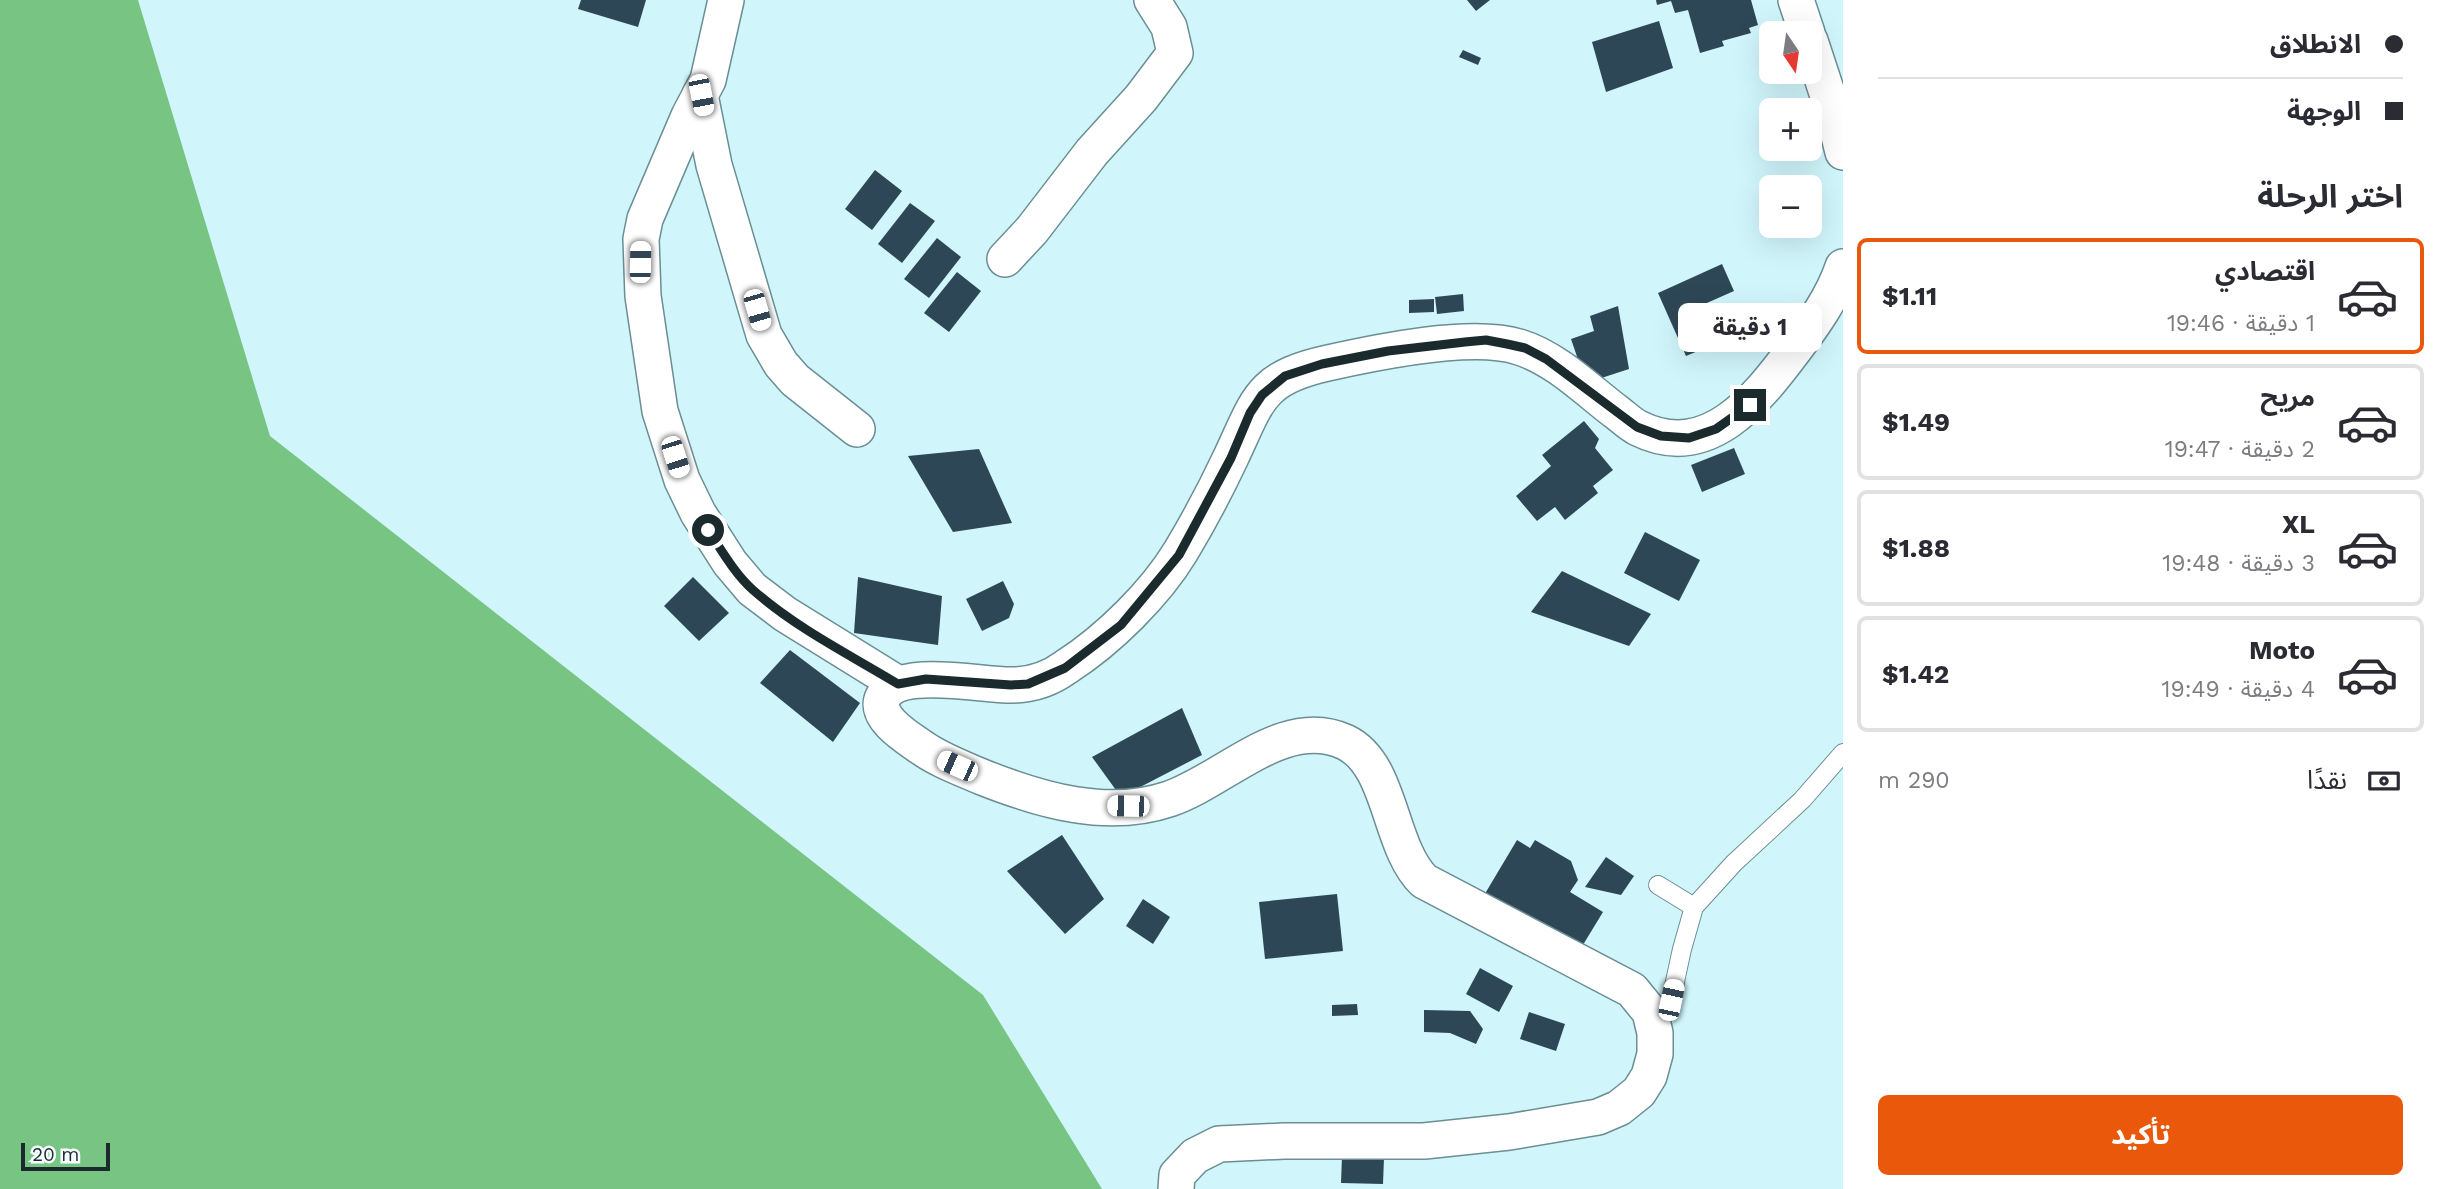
<!DOCTYPE html>
<html lang="ar">
<meta charset="utf-8">
<style>
:root{--surface:#fff;--page:#f2f2f3;--text:#2b2b33;--muted:#7c7c81;--line:#e1e1e2;--accent:#ea580c}
body{margin:0;font-family:"Work Sans","Noto Sans Arabic",sans-serif;background:var(--page);color:var(--text);direction:rtl;height:100vh;display:flex;flex-direction:column;font-size:26px;white-space:nowrap}
*{box-sizing:border-box;margin:0}
p{font-size:23px;color:var(--muted)}
.icon{flex:none;width:38px;height:38px;fill:none;stroke:currentColor;stroke-width:2;stroke-linecap:round;stroke-linejoin:round}
.map{position:relative;flex:1;overflow:hidden;direction:ltr}
.details{display:flex;flex-direction:column;background:var(--surface);width:595px}
.details>*{flex:none}
.banner{display:grid;align-content:center;height:154px;padding:0 35px;background:var(--surface)}
.needle{width:46px;rotate:167deg}
.fabs{position:absolute;left:1759px;top:21px;display:grid;gap:14px}
.fabs a{display:grid;place-items:center;width:63px;height:63px;border-radius:10px;background:var(--surface);box-shadow:0 7px 28px #0002;font-size:35px}
.scale{position:absolute;left:21px;bottom:18px;width:89px;box-sizing:border-box;padding-left:7px;border:4px solid #1b2a2d;border-top:0;font-size:19px;line-height:24px;white-space:nowrap;color:#1b2a2d;-webkit-text-stroke:5px #f5fdfe;paint-order:stroke}
.end{position:absolute;width:32px;height:32px;margin:-16px;border:9px solid #1b2a2d;background:#fff;box-shadow:0 0 0 4px #fff}
.from{border-radius:50%}
.bubble{position:absolute;height:49px;border-radius:10px;background:var(--surface);box-shadow:0 7px 28px #0002;font-size:23px;font-weight:700;line-height:49px;text-align:center;direction:rtl}
.car{position:absolute;width:21px;height:42px;margin:-21px -10px;border-radius:9px;box-shadow:0 0 5px 2px #0007;background:linear-gradient(#fff 24%,#345 0 40%,#fff 0 76%,#345 0 86%,#fff 0)}
.banner b{display:flex;align-items:center;gap:24px;height:66px;font-size:26px}
.banner b+b{border-top:2px solid var(--line)}
.banner i{width:18px;height:18px;background:var(--text)}
ul{padding:0;list-style:none}
li{display:flex;align-items:center;gap:21px;height:116px;margin:0 14px 10px;padding:0 21px;border:4px solid var(--line);border-radius:10px}
li div{flex:1}
li b{display:block;font-size:26px}
li em{font-style:normal;font-weight:700}
li.on{border-color:var(--accent)}
li>.icon{width:63px;height:63px;stroke-width:1.5}
h2{padding:0 35px;font-size:32px;line-height:84px}
.pay{display:flex;align-items:center;gap:18px;height:77px;padding:0 35px;font-size:26px}
.pay p{margin-inline-start:auto}
.cta{display:flex;gap:14px;margin-top:auto;padding:14px 35px}
.cta a{flex:1;height:80px;border-radius:10px;background:var(--accent);color:#fff;font-size:28px;font-weight:700;line-height:80px;text-align:center}
main{display:flex;flex:1;min-height:0}
.map>svg:first-child{display:block}
.forest{fill:#77c483}
.building{fill:#2e4757}
.lines{fill:none;stroke-linecap:round;stroke-linejoin:round}
.lane-casing{stroke:#6a8e93;stroke-width:20}
.street-casing{stroke:#6a8e93;stroke-width:38}
.lane{stroke:#fff;stroke-width:18}
.street{stroke:#fff;stroke-width:35}
.route{stroke:#1b2a2d;stroke-width:9}
</style>
<main>
<section class="details">
<div class="banner">
<b><i class="from"></i>الانطلاق</b>
<b><i></i>الوجهة</b>
</div>
<h2>اختر الرحلة</h2>
<ul>
<li class="on"><svg class="icon" aria-label="car" viewBox="0 0 24 24"><path d="M5 17H2v-5l4-1 3-4h7l3 4 3 1v5h-3M9 17h6M6 11h13"/><circle cx="7" cy="17" r="2"/><circle cx="17" cy="17" r="2"/></svg><div><b>اقتصادي</b><p>1 دقيقة · 19:46</p></div><em>$1.11</em></li>
<li><svg class="icon" aria-label="car" viewBox="0 0 24 24"><path d="M5 17H2v-5l4-1 3-4h7l3 4 3 1v5h-3M9 17h6M6 11h13"/><circle cx="7" cy="17" r="2"/><circle cx="17" cy="17" r="2"/></svg><div><b>مريح</b><p>2 دقيقة · 19:47</p></div><em>$1.49</em></li>
<li><svg class="icon" aria-label="car" viewBox="0 0 24 24"><path d="M5 17H2v-5l4-1 3-4h7l3 4 3 1v5h-3M9 17h6M6 11h13"/><circle cx="7" cy="17" r="2"/><circle cx="17" cy="17" r="2"/></svg><div><b>XL</b><p>3 دقيقة · 19:48</p></div><em>$1.88</em></li>
<li><svg class="icon" aria-label="car" viewBox="0 0 24 24"><path d="M5 17H2v-5l4-1 3-4h7l3 4 3 1v5h-3M9 17h6M6 11h13"/><circle cx="7" cy="17" r="2"/><circle cx="17" cy="17" r="2"/></svg><div><b>Moto</b><p>4 دقيقة · 19:49</p></div><em>$1.42</em></li>
</ul>
<div class="pay"><svg class="icon" aria-label="cash" viewBox="0 0 24 24"><path d="M3 7h18v10H3z"/><circle cx="12" cy="12" r="2"/></svg>نقدًا<p>290 m</p></div>
<div class="cta"><a>تأكيد</a></div>
</section>
<div class="map">
<svg width="1843" height="1189" viewBox="0 0 1843 1189">
<rect width="100%" height="100%" fill="#d0f6fc"/>
<!-- forest -->
<polygon class="forest" points="0,0 138,0 270,436 983,995 1102,1189 0,1189"/>
<!-- building -->
<g class="building">
<polygon points="581,0 646,0 638,27 578,9"/>
<polygon points="1467,0 1490,0 1476,11"/>
<polygon points="1656,0 1751,0 1758,25 1749,28 1751,33 1722,41 1724,46 1700,53 1688,10 1675,13 1671,1 1657,5"/>
<polygon points="1659,21 1673,68 1606,92 1592,42"/>
<polygon points="1463,50 1481,58 1478,65 1459,57"/>
<polygon points="875,170 902,191 872,230 845,209"/>
<polygon points="910,203 935,221 902,263 878,244"/>
<polygon points="937,238 961,257 929,298 904,279"/>
<polygon points="1722,264 1734,291 1700,306 1717,343 1686,356 1658,293"/>
<polygon points="957,272 981,291 949,332 924,313"/>
<polygon points="1463,294 1464,311 1437,314 1435,297"/>
<polygon points="1434,299 1434,312 1409,313 1409,300"/>
<polygon points="1618,306 1629,369 1586,383 1571,339 1594,331 1590,316"/>
<polygon points="1584,421 1599,439 1595,448 1613,470 1593,486 1598,493 1565,520 1555,507 1537,521 1516,496 1551,466 1542,455"/>
<polygon points="1734,448 1745,474 1702,492 1691,465"/>
<polygon points="979,449 1012,523 953,532 908,456"/>
<polygon points="1645,532 1700,560 1679,601 1624,573"/>
<polygon points="1562,571 1651,614 1629,646 1531,612"/>
<polygon points="693,577 729,613 699,641 664,606"/>
<polygon points="858,577 942,596 938,645 854,633"/>
<polygon points="1003,581 1014,604 1009,618 982,631 966,599"/>
<polygon points="790,650 860,703 833,742 760,683"/>
<polygon points="1182,708 1202,755 1121,797 1092,757"/>
<polygon points="1062,835 1104,899 1065,934 1007,871"/>
<polygon points="1517,840 1530,848 1535,840 1571,861 1578,880 1570,892 1603,912 1578,953 1483,897"/>
<polygon points="1606,857 1634,876 1621,895 1585,887"/>
<polygon points="1337,894 1343,951 1265,959 1259,902"/>
<polygon points="1143,899 1170,917 1153,944 1126,926"/>
<polygon points="1480,968 1513,986 1499,1012 1466,994"/>
<polygon points="1357,1004 1358,1015 1332,1016 1332,1005"/>
<polygon points="1424,1010 1470,1011 1483,1029 1476,1044 1450,1033 1424,1032"/>
<polygon points="1529,1012 1565,1024 1556,1051 1520,1039"/>
<polygon points="1342,1156 1384,1158 1383,1184 1341,1183"/>
</g>
<g class="lines">
<!-- lane casing -->
<g class="lane-casing">
<g id="lane">
<polyline points="1658,885 1694,907"/>
<polyline points="1656,1030 1671,1000 1682,949 1694,907 1734,863 1802,800 1843,753"/>
</g>
</g>
<!-- street casing -->
<g class="street-casing">
<g id="street">
<polyline points="726,0 708,80 689,116 645,219 641,239 643,296 660,411 682,480 698,513 730,563 752,589 785,614 898,684"/>
<polyline points="1796,0 1807,33"/>
<polyline points="1810,41 1833,111 1843,152"/>
<polyline points="700,95 714,165 764,335 781,364 795,380 857,429"/>
<polyline points="1005,259 1032,230 1092,152 1141,98 1175,53 1169,27 1152,0"/>
<path d="M1176 1189 1177 1175 1195 1156 1219 1144 1284 1141H1424L1509 1132 1598 1117 1619 1108 1639 1092 1649 1076 1655 1054V1033L1650 1012 1632 990 1424 881C1388 846 1392 764 1345 742 1284 714 1225 780 1169 799 1107 820 1040 800 982 777 961 768 939 760 921 747 908 738 873 717 883 697 899 666 983 686 1012 685 1032 685 1051 678 1066 667 1108 640 1155 594 1181 551 1199 521 1216 489 1231 457 1258 400 1259 378 1328 363 1377 352 1472 332 1519 347 1555 358 1585 388 1615 411 1622 416 1630 424 1638 428 1708 463 1757 399 1794 350 1813 325 1833 297 1843 267"/>
</g>
</g>
<!-- lane -->
<use href="#lane" class="lane"/>
<!-- street -->
<use href="#street" class="street"/>
</g>
<g class="lines">
<!-- route -->
<path class="route" d="M708 530C722 551 735 574 753 590 796 628 850 655 898 684L926 679 1011 685 1028 684 1065 668 1121 625 1179 555 1231 458 1250 413 1262 395 1285 376 1322 364 1388 351 1465 342 1486 340 1507 344 1525 348 1546 359 1637 427 1661 436 1689 438 1716 429 1750 405"/>
</g>
</svg>
<div class="fabs">
<a><svg class="needle" viewBox="-14 -14 28 28"><path d="M0-13l5 13h-10z" fill="#e53935"/><path d="M0 13l5-13h-10z" fill="#7c7c81"/></svg></a>
<a>+</a>
<a>−</a>
</div>
<div class="scale">20 m</div>
<i class="end from" style="left:708px;top:530px"></i>
<i class="end" style="left:1750px;top:405px"></i>
<div class="bubble" style="left:1678px;top:303px;width:144px">1 دقيقة</div>
<i class="car" style="left:701px;top:95px;rotate:169deg"></i>
<i class="car" style="left:640px;top:262px;rotate:1deg"></i>
<i class="car" style="left:757px;top:310px;rotate:164deg"></i>
<i class="car" style="left:675px;top:457px;rotate:162deg"></i>
<i class="car" style="left:957px;top:766px;rotate:294deg"></i>
<i class="car" style="left:1128px;top:806px;rotate:271deg"></i>
<i class="car" style="left:1671px;top:1000px;rotate:12deg"></i>
</div>
</main>
